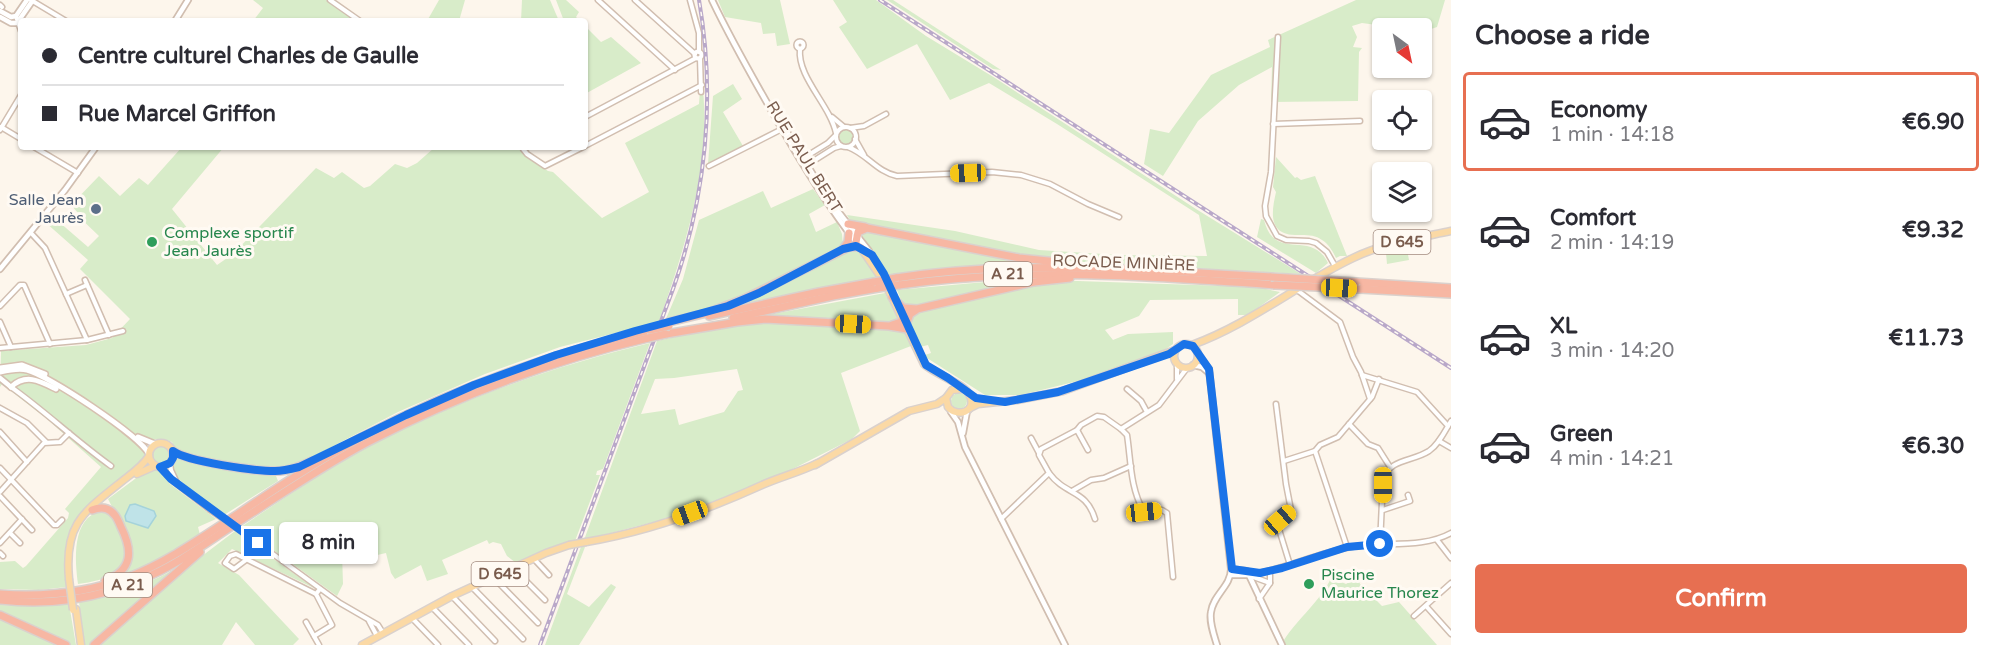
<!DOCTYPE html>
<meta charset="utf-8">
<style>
:root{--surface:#fff;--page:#f7f7f7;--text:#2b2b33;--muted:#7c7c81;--line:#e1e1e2;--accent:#e76f51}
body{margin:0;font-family:"Varela Round",sans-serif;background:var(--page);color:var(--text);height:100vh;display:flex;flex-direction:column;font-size:22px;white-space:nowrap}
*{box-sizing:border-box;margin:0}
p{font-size:20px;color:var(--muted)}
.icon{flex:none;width:33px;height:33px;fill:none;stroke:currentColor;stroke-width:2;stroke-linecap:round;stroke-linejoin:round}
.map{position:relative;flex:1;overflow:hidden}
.side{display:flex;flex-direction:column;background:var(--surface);width:540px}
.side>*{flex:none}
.banner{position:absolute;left:18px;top:18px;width:570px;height:132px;border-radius:6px;box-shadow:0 2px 4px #0004;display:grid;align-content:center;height:132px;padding:0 24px;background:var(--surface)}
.needle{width:39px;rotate:147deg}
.tools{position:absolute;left:1372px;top:18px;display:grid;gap:12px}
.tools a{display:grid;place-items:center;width:60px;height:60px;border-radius:6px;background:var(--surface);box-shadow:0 2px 4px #0004;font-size:30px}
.end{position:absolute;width:27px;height:27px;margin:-14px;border:8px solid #1a73e8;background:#fff;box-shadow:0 0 0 3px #fff}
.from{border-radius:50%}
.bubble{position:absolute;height:42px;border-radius:6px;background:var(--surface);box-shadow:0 2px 4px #0004;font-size:20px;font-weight:700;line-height:42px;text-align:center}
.car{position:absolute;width:18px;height:36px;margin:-18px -9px;border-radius:8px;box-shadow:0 0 4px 2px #0007;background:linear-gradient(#f5c518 24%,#345 0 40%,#f5c518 0 76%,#345 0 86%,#f5c518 0)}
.banner b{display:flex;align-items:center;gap:21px;height:57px;font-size:22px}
.banner b+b{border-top:2px solid var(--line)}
.banner i{width:15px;height:15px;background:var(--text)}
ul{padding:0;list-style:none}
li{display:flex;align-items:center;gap:18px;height:99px;margin:0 12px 9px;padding:0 12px;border:3px solid transparent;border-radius:6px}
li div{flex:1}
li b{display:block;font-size:22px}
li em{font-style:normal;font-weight:700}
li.on{border-color:var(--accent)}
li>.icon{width:54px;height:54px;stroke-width:1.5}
h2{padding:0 24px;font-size:27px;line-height:72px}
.action{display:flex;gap:12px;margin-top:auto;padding:12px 24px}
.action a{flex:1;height:69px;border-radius:6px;background:var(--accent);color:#fff;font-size:24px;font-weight:700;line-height:69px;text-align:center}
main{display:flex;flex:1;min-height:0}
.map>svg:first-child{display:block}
.green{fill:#d8ecc9;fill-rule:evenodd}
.water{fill:#bfe3e8;stroke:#a5d3da;stroke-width:1.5}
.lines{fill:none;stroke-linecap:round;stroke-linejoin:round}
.minor-casing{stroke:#d1beb0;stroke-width:7}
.tertiary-casing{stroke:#d1beb0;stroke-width:8}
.secondary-casing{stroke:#d6c0b0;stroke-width:8}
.primary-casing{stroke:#dad1cd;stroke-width:9}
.motorway-casing{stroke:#dad1cd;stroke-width:10}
.minor{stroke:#fff;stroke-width:4}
.tertiary{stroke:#fff;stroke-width:4.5}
.secondary{stroke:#fff;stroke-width:5}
.primary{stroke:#fbd9a5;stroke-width:6}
.motorway{stroke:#f7b7a3;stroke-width:7}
.rail-casing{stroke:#b9a8c9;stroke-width:4}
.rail{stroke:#fffaf3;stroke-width:1.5;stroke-dasharray:4.5;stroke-linecap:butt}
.minor-bridge-casing{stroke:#d1beb0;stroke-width:7;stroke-linecap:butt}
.primary-bridge-casing{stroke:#dad1cd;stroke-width:9;stroke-linecap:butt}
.motorway-bridge-casing{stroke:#dad1cd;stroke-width:10;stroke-linecap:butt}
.minor-bridge{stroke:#fff;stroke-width:4}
.primary-bridge{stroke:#fbd9a5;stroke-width:6}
.motorway-bridge{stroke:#f7b7a3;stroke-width:7}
.route{stroke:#1a73e8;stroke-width:8}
.service-dot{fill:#5c6f8a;stroke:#fffaf3;stroke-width:2}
.leisure-dot{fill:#2e9e5b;stroke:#fffaf3;stroke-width:2}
.labels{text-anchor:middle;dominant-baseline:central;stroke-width:6;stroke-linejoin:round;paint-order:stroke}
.shield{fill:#fffaf3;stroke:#a28b7f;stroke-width:1.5}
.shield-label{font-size:15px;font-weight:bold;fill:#7a5c4d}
.street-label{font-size:16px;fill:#7a5c4d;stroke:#fffaf3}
.service-label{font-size:16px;fill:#4e5e75;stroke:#fffaf3;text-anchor:end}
.leisure-label{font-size:16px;fill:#27864d;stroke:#fffaf3;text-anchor:start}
</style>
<main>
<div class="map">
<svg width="1451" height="645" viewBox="0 0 1451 645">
<rect width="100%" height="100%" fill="#fdf6ec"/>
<!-- green -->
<g class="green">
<polygon points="253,0 326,0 356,21 253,21 263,8"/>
<polygon points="439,0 465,0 459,21 427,21"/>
<polygon points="522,0 550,0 559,21 521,21"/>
<polygon points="556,0 566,0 579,12 576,17 580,21 564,21"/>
<polygon points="718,0 780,0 790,44 777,46 775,33 763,34 761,23 725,17"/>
<polygon points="833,0 876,0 926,36 995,78 1196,209 1301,274 1083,262 1024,255 1023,262 889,275 861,234 863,224 850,220 847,215 955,231 1039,250 1119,255 1207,256 1199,215 1057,124 989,83 950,100 917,44 867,69 839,27 847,22"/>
<polygon points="887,0 893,0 1001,70 993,69"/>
<polygon points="1356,0 1445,0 1437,27 1422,32 1422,28 1392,28 1391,27 1362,23 1352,26 1357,37 1353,47 1362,48 1359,52 1358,101 1271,102 1272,67 1239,85 1198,121 1163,176 1144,164 1150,129 1169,133 1211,75 1270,47 1268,40"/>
<polygon points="585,26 601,42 611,37 641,63 585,94"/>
<polygon points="733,84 742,99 723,112 743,146 708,164 713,96"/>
<path d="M700 90 703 91C711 168 684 250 659 322L560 347 485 374 398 412 303 462 281 469 276 476 278 481 224 515C214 506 179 483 175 474 170 462 181 459 172 442 162 438 155 441 145 437L141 446 146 453 145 458C98 504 57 507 67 587L39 590 0 589V562L15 561 23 568 26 566 68 518 69 513 65 509 101 467 47 419 2 384 0 387 1 351 86 345 112 338 130 319 80 269 88 260 45 222 51 215 88 247 99 236 77 215 78 213 71 205 99 176 120 196 139 178 148 185 182 147H224L172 209 217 265 233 254 316 168 334 178 342 172 364 188 370 186 395 164 407 168 417 163 435 147H518L523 154 548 171 553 172 602 218 649 192 625 143 699 104Z"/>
<circle cx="846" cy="137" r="7"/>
<path d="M1276 157 1295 178 1297 177 1301 180 1315 176 1347 256H1340L1336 258C1333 252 1329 244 1322 240 1314 234 1304 235 1295 235 1267 234 1272 210 1276 192L1273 187Z"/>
<polygon points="813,189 825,205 809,214 816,232 837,222 842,234 843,245 859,251 877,277 747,304 745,297 722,305 665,321 683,279 699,220 763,191 771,208"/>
<path d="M1261 219 1264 220C1275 263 1311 228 1328 263L1316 273 1257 237Z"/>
<polygon points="1407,249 1409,260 1387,264 1386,253"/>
<polygon points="1018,279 1256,287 1280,292 1248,315 1238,315 1238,299 1150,300 1139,316 1105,330 1113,340 1128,334 1173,332 1173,344 1163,351 1086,379 1021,395 985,395 927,358 925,355 931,353 928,345 920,347 897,290"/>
<path d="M885 293 911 346 841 373 860 431 852 439 775 478 669 518 584 540 657 341 717 328 760 323 762 316ZM737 369 743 390 738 391 724 412 679 425 675 409 641 414 655 379 674 378Z"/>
<path d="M650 343 603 469 597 471 596 475H600L575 541 539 552 516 563 507 556 501 544 493 542 489 544 487 540 442 560 448 574 427 581 421 565 395 579 391 573 386 553 373 556 342 553 343 584 337 596 241 527C284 498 327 469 372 445 460 399 554 366 650 343Z"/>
<circle cx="959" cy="401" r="8"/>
<circle cx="161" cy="456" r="9"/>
<polygon points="157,468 161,470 170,484 216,519 198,527 200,535 156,561 121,576 130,565 132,546 108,499 143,473"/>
<path d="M101 511C121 514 133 556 118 570 107 580 91 582 78 584 75 561 71 518 101 511Z"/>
<path d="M235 531 314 588 232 549 218 563 239 575 299 639 293 645H255L236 622 222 645H84L79 602C111 596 142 587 171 571L177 575Z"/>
<polygon points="581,547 585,547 567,594 589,607 611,584 616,587 579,645 545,645"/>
<path d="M1358 577 1360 584 1382 606 1399 602 1437 645H1286L1284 640C1298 618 1320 602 1331 578L1346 584Z"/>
<polygon points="69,604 76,645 0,645 0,605 34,606"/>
</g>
<!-- water -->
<polygon class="water" points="135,504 154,511 156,516 148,528 126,521 125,516 130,505"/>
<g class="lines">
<!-- minor casing -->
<g class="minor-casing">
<g id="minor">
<polyline points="31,0 66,21"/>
<polyline points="330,0 360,21"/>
<polyline points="598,0 675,70"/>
<polyline points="635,0 695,54"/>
<polyline points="690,0 699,33 699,52"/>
<polyline points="0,5 2,7"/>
<polyline points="16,16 21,31"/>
<polyline points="1278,37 1271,172 1265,206 1266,216 1277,236 1286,240 1309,241 1316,243 1327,252 1335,266"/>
<circle cx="800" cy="45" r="3.5"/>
<path d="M800 49C797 77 830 105 836 133"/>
<circle cx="698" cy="55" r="3.5"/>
<polyline points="700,58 701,92"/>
<polyline points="585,117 696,58"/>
<polyline points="832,117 844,127"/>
<polyline points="1273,124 1360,121"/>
<circle cx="846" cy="137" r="10"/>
<polyline points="1,127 21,139"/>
<polyline points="850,128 864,126 886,114"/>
<polyline points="0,130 21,95"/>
<polyline points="855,139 864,155"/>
<polyline points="585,146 702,85"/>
<polyline points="34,147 78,173"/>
<polyline points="528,147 523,149 527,154 545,166 583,147"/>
<path d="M848 147C867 154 877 172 897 176L992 172 1021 175 1050 184 1088 204 1119 217"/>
<polyline points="802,159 828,143 835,136"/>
<polyline points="807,165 834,148 841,146"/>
<polyline points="709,166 784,128"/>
<polyline points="31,233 45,248 87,340"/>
<polyline points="85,280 109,335"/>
<polyline points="1297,290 1340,322 1353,357 1361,372 1370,399"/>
<polyline points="66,294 87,285"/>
<polyline points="0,306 20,285 24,285 50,344"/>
<polyline points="0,322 11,347"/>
<polyline points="0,348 87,340 123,331"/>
<polyline points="1362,375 1417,392 1448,426"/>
<polyline points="1177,379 1177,364"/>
<path d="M11 387C46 412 76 441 111 466"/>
<polyline points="1127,389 1141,401 1147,412"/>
<polyline points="1276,404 1286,484 1291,510 1280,520 1278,526 1290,565"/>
<polyline points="0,408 27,423 46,442"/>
<polyline points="1349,424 1368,444 1378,448 1390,467"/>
<path d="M1121 429 1127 435C1131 461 1130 488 1144 512L1162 510 1167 513 1173 577"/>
<polyline points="1077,430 1088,450"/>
<polyline points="0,432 27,462"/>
<polyline points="1031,438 1039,453"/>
<polyline points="1439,441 1451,448"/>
<polyline points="1315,451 1347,547"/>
<polyline points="1284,461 1315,451 1320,445 1338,437 1372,397 1379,379"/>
<polyline points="170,463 171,470 177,483"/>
<polyline points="160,467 174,482 209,509"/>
<polyline points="0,468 54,525 57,525 62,520"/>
<path d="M1049 473C1066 496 1086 489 1095 519"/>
<polyline points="1072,491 1091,480 1104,478 1131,466"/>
<polyline points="0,492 44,443 60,442 69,433"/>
<polyline points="0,496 32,530"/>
<polyline points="1383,510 1410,501 1408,495"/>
<polyline points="1001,519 1049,473 1039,455 1041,449 1077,430 1081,425 1097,416 1104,417 1121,429 1159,405 1187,368"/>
<polyline points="10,533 20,543"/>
<polyline points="244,533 340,603 378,625 383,633"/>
<polyline points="1437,540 1451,558"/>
<polyline points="0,543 22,519"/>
<polyline points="1373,545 1379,530"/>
<path d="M1380 545 1383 480C1390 458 1412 462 1429 451 1439 444 1445 431 1451 421"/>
<polyline points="0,553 3,556"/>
<polyline points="534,559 549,575"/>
<polyline points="246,560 234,569 225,563 230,556 236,554 316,594"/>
<polyline points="513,568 545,600"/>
<path d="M1248 575C1282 570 1313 555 1346 548 1380 540 1420 550 1451 533"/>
<polyline points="1248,575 1270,583"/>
<polyline points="493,577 538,623"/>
<polyline points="472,587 523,639"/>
<polyline points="452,596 495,641"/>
<polyline points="1259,599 1270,583 1270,571"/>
<polyline points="1426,606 1451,634"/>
<polyline points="432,607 469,645"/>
<polyline points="1414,616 1451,583"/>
<polyline points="412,618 438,645"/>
<polyline points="369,621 377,636"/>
<polyline points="306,622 319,645"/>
<polyline points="314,636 332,625 316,594 320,589"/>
</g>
</g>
<!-- tertiary casing -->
<g class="tertiary-casing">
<g id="tertiary">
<path d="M712 0C732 42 755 82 778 122 802 164 826 204 856 242"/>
<polyline points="0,11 11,17 16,16 27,0"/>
<polyline points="0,17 11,23 17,23 33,0"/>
<polyline points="175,21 188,0"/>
<polyline points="784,127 826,196 869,251"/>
<polyline points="0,269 65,190 96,147"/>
<path d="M1198 356 1209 369 1231 569C1231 586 1213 595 1211 612 1209 622 1214 635 1217 645"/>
<polyline points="1193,365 1202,367 1209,373"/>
<polyline points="0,378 11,387"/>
<polyline points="951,412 958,422 965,447 1065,645"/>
<polyline points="963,433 967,411"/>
<polyline points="1231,569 1247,571 1282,645"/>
<polyline points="1231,575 1248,575"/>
</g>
</g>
<!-- secondary casing -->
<g class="secondary-casing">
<g id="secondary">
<polyline points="0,368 22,365 45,374"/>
<path d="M0 372C9 370 18 368 27 370 48 375 139 435 149 454"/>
<path d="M11 387C26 373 40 381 56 389"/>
<polyline points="138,437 155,444"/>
</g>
</g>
<!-- primary casing -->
<g class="primary-casing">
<g id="primary">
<path d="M863 251 885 283 924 364C934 374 966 384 970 396 977 412 957 418 948 407L946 398 952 390 962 389"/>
<circle cx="1186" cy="356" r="12"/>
<path d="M1192 345C1250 324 1298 284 1353 258 1384 243 1418 238 1451 231"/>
<polyline points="970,408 978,404 1017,400 1063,391 1175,350"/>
<circle cx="161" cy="455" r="12"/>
<polyline points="815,465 909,411 937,404 946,398"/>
<polyline points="137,474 155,466"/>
<path d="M586 542C646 532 707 510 762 485 780 477 800 472 818 463"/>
<path d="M69 579C64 525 82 513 121 482 131 474 142 467 149 456"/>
<polyline points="76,609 81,645"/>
<polyline points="362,645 452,596 546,553 569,545"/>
</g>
</g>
<!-- motorway casing -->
<g class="motorway-casing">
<g id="motorway">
<polyline points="848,224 865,227"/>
<polyline points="856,242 858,232 867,228 1019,258 1058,262"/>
<polyline points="843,249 848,242 849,233"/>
<path d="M896 278C1021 259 1146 270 1271 277"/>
<polyline points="1356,282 1451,288"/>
<path d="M899 285C1025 267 1149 276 1275 285"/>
<polyline points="1360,289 1451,294"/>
<polyline points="892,297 903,308 917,309 1034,282 1070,278"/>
<polyline points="709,316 819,292 874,282"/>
<polyline points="733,318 833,296 878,288"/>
<polyline points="669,322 707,313 744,299 849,247 860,247 871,255"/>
<polyline points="907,322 910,314 916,310"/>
<polyline points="892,325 901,322 904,314"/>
<polyline points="666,334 737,322 765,319 889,326 907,329"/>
<path d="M173 451C189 462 260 472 280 471 292 470 302 466 312 461"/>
<path d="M92 510C97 508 102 507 107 509 115 512 118 520 121 527 133 551 133 570 105 581"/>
<path d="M0 594C44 597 88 593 129 577 167 562 201 538 235 516 276 488 318 461 362 437 453 389 550 354 650 330"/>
<path d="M0 600C48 606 98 599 142 579 175 566 203 545 232 526 277 497 321 467 368 442 457 396 550 361 648 338"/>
<polyline points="0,615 66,645"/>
<polyline points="94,645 200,552"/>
</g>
</g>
<!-- minor -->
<use href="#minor" class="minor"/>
<!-- tertiary -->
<use href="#tertiary" class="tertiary"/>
<!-- secondary -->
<use href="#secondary" class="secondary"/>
<!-- primary -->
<use href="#primary" class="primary"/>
<!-- motorway -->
<use href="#motorway" class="motorway"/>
<!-- rail casing -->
<g class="rail-casing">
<g id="rail">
<polyline points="880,0 1451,368"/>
<path d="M540 645 673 289C706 197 716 97 699 0"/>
</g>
</g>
<!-- rail -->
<use href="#rail" class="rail"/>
<!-- minor-bridge casing -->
<g class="minor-bridge-casing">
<polyline id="minor-bridge" points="209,509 244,533"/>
</g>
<!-- primary-bridge casing -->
<g class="primary-bridge-casing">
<g id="primary-bridge">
<polyline points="569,545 586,542"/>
<polyline points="69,579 73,610"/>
</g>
</g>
<!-- motorway-bridge casing -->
<g class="motorway-bridge-casing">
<g id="motorway-bridge">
<polyline points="1271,277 1356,282"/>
<polyline points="874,282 896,278"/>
<polyline points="1275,285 1360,289"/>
<polyline points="878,288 899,285"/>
<polyline points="650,330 669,326"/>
<polyline points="648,338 666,334"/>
</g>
</g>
<!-- minor-bridge -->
<use href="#minor-bridge" class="minor-bridge"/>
<!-- primary-bridge -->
<use href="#primary-bridge" class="primary-bridge"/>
<!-- motorway-bridge -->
<use href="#motorway-bridge" class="motorway-bridge"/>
</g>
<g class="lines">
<!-- route -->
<path class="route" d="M258 543 171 479 160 467 170 463 173 458V451C188 462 255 471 275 471 283 471 291 469 299 467L406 415 474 385 556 355 635 331 728 306 759 293 843 249 856 246 872 255 884 274 926 365 948 378 976 398 1005 402 1058 392 1169 354 1184 344 1193 346 1209 369 1232 569 1260 573 1282 568 1347 547 1380 544"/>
</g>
<!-- markers -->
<circle class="service-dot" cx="96" cy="209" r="6"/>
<g class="leisure-dot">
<circle cx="152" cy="242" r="6"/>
<circle cx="1309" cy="584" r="6"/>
</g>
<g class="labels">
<!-- shield labels -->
<g class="shield">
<rect x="1373.5" y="230" width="57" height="24" rx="4.5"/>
<rect x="984" y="262" width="48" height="24" rx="4.5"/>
<rect x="471.5" y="562" width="57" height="24" rx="4.5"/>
<rect x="104" y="573" width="48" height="24" rx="4.5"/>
</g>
<g class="shield-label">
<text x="1402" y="242">D 645</text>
<text x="1008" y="274">A 21</text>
<text x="500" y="574">D 645</text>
<text x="128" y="585">A 21</text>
</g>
<!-- street labels -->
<g class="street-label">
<text transform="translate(804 157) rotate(58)">RUE PAUL BERT</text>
<text transform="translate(1124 263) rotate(2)">ROCADE MINIÈRE</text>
</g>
<!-- service labels -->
<g class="service-label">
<text x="84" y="200">Salle Jean<tspan x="84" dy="18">Jaurès</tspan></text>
</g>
<!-- leisure labels -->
<g class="leisure-label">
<text x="164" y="233">Complexe sportif<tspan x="164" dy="18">Jean Jaurès</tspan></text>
<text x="1321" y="575">Piscine<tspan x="1321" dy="18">Maurice Thorez</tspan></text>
</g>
</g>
</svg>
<div class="tools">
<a><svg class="needle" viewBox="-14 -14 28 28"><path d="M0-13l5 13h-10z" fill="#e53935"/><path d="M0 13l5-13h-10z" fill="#7c7c81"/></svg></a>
<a><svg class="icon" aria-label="locate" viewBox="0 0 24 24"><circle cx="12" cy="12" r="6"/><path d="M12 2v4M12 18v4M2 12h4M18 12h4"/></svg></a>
<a><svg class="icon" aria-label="layers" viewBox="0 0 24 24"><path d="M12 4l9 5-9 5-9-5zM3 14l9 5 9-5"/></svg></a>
</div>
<i class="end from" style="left:1380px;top:544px"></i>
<i class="end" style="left:258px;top:543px"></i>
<div class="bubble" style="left:279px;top:522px;width:99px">8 min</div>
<i class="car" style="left:968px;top:173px;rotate:268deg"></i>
<i class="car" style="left:1339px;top:288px;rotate:93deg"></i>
<i class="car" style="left:853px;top:324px;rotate:93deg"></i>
<i class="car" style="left:1383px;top:485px;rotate:180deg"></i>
<i class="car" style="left:1144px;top:512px;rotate:84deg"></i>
<i class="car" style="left:690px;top:513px;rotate:250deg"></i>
<i class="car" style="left:1280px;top:520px;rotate:49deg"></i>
<div class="banner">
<b><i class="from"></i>Centre culturel Charles de Gaulle</b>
<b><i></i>Rue Marcel Griffon</b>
</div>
</div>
<section class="side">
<h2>Choose a ride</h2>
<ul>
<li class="on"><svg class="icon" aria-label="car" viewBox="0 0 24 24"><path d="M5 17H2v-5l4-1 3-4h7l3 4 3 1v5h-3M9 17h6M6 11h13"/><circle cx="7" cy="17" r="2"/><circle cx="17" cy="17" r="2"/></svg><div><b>Economy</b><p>1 min · 14:18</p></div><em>€6.90</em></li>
<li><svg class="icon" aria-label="car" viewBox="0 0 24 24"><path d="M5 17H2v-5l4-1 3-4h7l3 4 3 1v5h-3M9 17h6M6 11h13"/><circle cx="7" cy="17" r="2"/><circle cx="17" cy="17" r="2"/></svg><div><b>Comfort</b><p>2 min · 14:19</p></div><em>€9.32</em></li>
<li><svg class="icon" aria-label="car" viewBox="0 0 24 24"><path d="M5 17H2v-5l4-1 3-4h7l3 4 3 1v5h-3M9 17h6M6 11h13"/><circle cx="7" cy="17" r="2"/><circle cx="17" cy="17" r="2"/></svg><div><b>XL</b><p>3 min · 14:20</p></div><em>€11.73</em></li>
<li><svg class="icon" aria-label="car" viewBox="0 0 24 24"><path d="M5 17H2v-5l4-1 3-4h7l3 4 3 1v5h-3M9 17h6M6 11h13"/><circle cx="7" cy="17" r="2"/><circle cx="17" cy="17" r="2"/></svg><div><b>Green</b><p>4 min · 14:21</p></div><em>€6.30</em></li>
</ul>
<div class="action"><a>Confirm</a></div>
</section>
</main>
